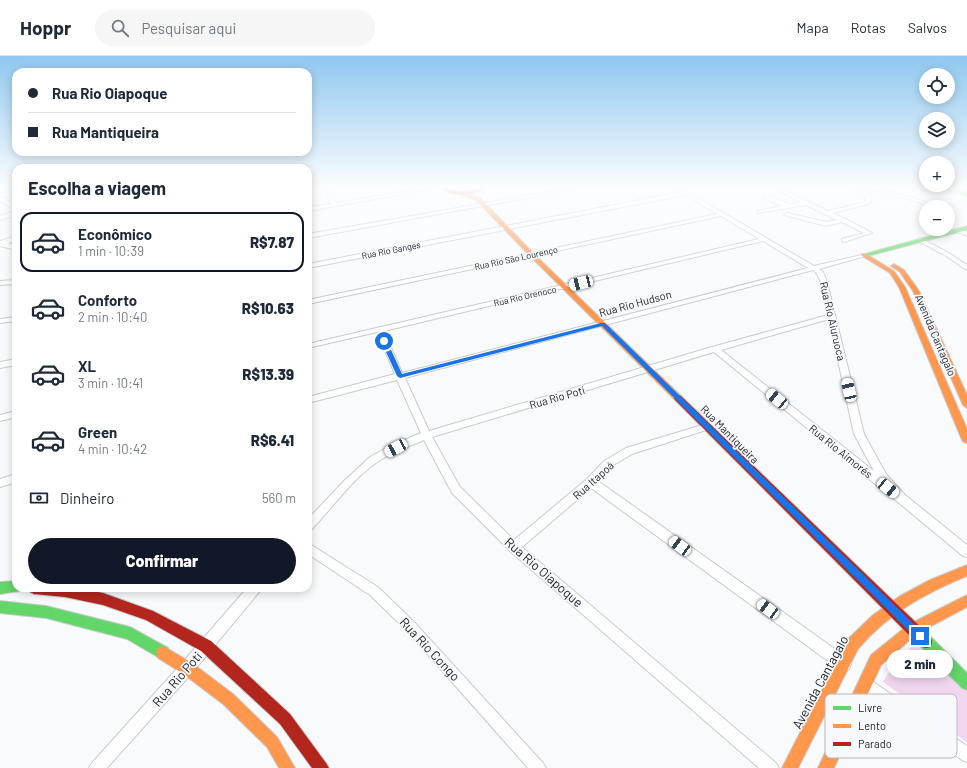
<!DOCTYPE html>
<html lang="pt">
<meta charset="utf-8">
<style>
:root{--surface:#fff;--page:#f6f6f7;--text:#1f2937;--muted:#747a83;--line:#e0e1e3;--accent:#111827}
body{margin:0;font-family:Barlow,sans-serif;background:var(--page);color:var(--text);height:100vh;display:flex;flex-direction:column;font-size:15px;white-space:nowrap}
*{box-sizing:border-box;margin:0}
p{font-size:13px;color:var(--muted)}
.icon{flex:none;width:22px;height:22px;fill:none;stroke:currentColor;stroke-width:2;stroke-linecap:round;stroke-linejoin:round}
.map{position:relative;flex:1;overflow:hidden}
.side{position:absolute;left:12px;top:108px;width:300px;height:428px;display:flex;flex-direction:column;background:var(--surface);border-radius:12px;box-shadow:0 2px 10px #0003}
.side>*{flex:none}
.guide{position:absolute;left:12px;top:12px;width:300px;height:88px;border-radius:12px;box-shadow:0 2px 10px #0003;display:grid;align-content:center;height:88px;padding:0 16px;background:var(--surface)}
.controls{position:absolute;left:919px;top:12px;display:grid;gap:8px}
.controls a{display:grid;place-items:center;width:36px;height:36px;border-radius:50%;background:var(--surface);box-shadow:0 2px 10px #0003;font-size:20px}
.end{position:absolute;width:18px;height:18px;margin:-9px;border:5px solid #1a73e8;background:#fff;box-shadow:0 0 0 2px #fff}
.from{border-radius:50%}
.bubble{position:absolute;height:28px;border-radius:14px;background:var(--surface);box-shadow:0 2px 10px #0003;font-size:13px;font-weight:800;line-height:28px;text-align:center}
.car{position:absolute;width:12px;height:24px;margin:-12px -6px;border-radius:5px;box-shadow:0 0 3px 1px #0007;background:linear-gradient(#fff 24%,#345 0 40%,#fff 0 76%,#345 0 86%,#fff 0)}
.guide b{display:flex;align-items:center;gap:14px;height:38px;font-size:15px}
.guide b+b{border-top:1px solid var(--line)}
.guide i{width:10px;height:10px;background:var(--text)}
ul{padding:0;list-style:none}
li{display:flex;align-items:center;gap:12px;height:60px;margin:0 8px 6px;padding:0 8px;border:2px solid transparent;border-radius:12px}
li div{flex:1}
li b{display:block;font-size:15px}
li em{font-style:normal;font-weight:800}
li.on{border-color:var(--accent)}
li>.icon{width:36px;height:36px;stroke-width:1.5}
h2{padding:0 16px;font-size:18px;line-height:48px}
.pay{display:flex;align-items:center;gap:10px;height:44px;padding:0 16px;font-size:15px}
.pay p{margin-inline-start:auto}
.cta{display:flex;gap:8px;margin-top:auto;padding:8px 16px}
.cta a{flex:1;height:46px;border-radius:24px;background:var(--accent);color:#fff;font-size:16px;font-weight:800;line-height:46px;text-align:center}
header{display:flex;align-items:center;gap:24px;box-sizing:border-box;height:56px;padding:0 20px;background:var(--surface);border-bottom:1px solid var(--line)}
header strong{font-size:19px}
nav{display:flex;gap:22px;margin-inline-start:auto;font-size:14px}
.search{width:280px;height:36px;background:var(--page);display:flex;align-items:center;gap:10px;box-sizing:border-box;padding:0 14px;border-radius:22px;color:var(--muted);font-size:15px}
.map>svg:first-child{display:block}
.green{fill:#f2d6f0}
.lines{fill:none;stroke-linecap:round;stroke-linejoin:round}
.street-casing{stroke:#c9cbcf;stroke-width:2}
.fast-casing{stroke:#c9cbcf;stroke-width:2}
.slow-casing{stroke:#c9cbcf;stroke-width:2}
.jam-casing{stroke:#c9cbcf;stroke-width:2}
.street{fill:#fefeff;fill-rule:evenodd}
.fast{fill:#63d668;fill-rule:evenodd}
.slow{fill:#ff974d;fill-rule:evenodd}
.jam{fill:#b3261e;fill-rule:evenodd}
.route{fill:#1a73e8}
.labels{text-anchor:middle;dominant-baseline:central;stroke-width:3.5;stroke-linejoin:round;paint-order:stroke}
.far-street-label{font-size:9px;fill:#22242b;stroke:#f8f9fd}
.street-label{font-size:11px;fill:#22242b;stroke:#f8f9fd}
.near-street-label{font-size:13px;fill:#22242b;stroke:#f8f9fd}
.key{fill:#f8f9fd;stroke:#b8b9be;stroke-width:1}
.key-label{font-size:11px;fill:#22242b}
</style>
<header>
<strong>Hoppr</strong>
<div class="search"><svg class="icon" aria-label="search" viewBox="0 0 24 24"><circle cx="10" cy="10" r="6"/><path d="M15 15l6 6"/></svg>Pesquisar aqui</div>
<nav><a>Mapa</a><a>Rotas</a><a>Salvos</a></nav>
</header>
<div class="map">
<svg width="967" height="712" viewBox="0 0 967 712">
<rect width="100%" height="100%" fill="#f9fafc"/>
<!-- green -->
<polygon class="green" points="918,585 967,635 967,686 883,626 895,607"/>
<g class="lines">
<!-- street casing -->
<g class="street-casing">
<g id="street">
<polygon points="323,132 327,132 336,147 425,132 436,132 308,155 308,151 331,148"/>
<polygon points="571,132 581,132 308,182 308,178"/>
<path d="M675 132H680L688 136 814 210 866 198V200L819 213 823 216 827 226 864 378 886 418 905 439 967 489V501L963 500 893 442 886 432H880L714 296 432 381 460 431 514 484 587 423 604 405 626 392 706 368 709 369 711 371 709 373 632 398 610 411 598 425 849 603 851 608 849 613 844 615 839 613 591 432 522 491 776 707 779 712H759L510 495 452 437 424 384C410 390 395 395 382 403 354 420 334 450 312 473L308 475V463L344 425 370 401 388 391 421 377 397 324 308 347V341L395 318 377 276 308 292V288L759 183 721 160 308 248V244L717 158 685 139 308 212V208L681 136ZM763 185 808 212 402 317 384 275ZM813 214C823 221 825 247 828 259L712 291 429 375 405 322ZM829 263 854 378 874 415 721 294Z"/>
<polygon points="772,132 779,132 828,155 865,146 866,140 850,132 857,132 870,138 872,144 869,148 832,157 846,163 872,177 844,186 842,185 842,183 864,177 842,166 826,170 784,159 787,157 826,166 837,164 806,149 758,157 758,155 782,150 764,142 764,140 768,140 789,148 801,146"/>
<polygon points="868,132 876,132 945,151 936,151"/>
<polygon points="962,132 967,132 967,134 963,133"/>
<polygon points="16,134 16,138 3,141 16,151 16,159 0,164 0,160 15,155 0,144 0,138"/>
<polygon points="957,172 967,176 967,180 955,175 954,174"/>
<polygon points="16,180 16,184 8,187 16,190 16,194 0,190 0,185"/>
<polygon points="920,182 947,196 967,209 967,214 943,198 918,185 918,183"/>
<polygon points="16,224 16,228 0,229 0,225"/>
<polygon points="16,261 16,265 0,267 0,263"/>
<polygon points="16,303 16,309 0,312 0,306"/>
<polygon points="16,355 16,361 0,365 0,359"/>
<polygon points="16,418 16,426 0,431 0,423"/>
<polygon points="308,487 378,531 415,567 543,707 546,712 528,712 407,575 370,539 308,498"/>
<polygon points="247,532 261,532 259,536 192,617 107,712 89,712 92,707 182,607"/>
<polygon points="866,621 967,690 967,706 962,704 861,633 859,628 861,623"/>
</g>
</g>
<!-- fast casing -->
<g class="fast-casing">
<g id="fast">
<polygon points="942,132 949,132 967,136 967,140 942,133"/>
<polygon points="967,170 967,174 864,201 861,199"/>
<polygon points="16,525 16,532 22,532 20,535 0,538 0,526"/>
<polygon points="0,545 46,550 130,571 168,592 170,597 168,602 163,604 127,583 46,562 0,557"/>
<polygon points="926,580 931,581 967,617 967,634 962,632 921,591 920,586 921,581"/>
</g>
</g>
<!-- slow casing -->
<g class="slow-casing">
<g id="slow">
<polygon points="461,135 480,142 534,198 681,340 682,342 681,344 675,344 530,200 476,144 459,138 459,136"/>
<polygon points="862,198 866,198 894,215 905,231 967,373 967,387 964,386 962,384 899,231 890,217 862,200"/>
<polygon points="894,208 904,214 919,235 967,339 967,352 963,349 913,235 900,216 891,210"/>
<path d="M967 509V520C924 538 889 557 858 593L798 712H782L848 583 873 559 900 540 930 524Z"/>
<polygon points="967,539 967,551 918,577 881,609 834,712 818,712 871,599 908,569"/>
<polygon points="163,590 192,607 233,638 277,681 295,712 279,712 267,691 223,648 182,617 158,602 156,597 158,592"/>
</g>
</g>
<!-- jam casing -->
<g class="jam-casing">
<g id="jam">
<path d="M441 132C448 131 454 135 461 135 469 135 477 131 485 132 473 140 453 141 441 132Z"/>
<polygon points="678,339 681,340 931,581 932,586 931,591 926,592 921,591 675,344 674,342"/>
<polygon points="28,532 78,532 103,537 153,555 211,585 290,658 326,707 329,712 312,712 280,668 201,595 146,564 103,549 65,541 34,538 30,536"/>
</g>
</g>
<!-- street -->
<use href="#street" class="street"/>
<!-- fast -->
<use href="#fast" class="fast"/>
<!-- slow -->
<use href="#slow" class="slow"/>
<!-- jam -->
<use href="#jam" class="jam"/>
</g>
<!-- sky -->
<linearGradient id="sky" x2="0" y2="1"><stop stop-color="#8fc8f0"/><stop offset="0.57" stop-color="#fcfdfe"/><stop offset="1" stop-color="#fcfdfe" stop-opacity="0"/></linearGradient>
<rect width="967" height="231" fill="url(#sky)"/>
<!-- route -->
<polygon class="route" points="601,267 605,267 923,577 925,580 923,583 920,585 917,583 602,270 400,322 397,320 381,285 384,283 387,285 402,318"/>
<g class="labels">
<!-- far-street labels -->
<g class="far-street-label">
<text transform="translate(391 194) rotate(-11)">Rua Rio Ganges</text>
<text transform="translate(516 202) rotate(-12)">Rua Rio São Lourenço</text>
<text transform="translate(525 240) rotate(-13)">Rua Rio Orenoco</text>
</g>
<!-- street labels -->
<g class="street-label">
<text transform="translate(635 247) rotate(-15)">Rua Rio Hudson</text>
<text transform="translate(833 265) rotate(77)">Rua Rio Aiuruoca</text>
<text transform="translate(936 279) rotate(67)">Avenida Cantagalo</text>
<text transform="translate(557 341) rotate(-16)">Rua Rio Poti</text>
<text transform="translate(730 378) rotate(45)">Rua Mantiqueira</text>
<text transform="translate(841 395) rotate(39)">Rua Rio Aimorés</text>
<text transform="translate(593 424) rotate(-42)">Rua Itapoá</text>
</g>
<!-- near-street labels -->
<g class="near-street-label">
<text transform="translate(544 516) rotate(41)">Rua Rio Oiapoque</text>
<text transform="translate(430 593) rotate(47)">Rua Rio Congo</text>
<text transform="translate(177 623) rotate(-49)">Rua Rio Poti</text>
<text transform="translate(820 626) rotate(-62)">Avenida Cantagalo</text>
</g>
</g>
<!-- legend -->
<rect x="825" y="638" width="132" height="64" rx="6" class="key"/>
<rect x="833" y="650" width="18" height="4" fill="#63d668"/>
<rect x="833" y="668" width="18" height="4" fill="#ff974d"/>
<rect x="833" y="686" width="18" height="4" fill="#b3261e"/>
<g class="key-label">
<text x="858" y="656">Livre</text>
<text x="858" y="674">Lento</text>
<text x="858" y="692">Parado</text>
</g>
</svg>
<div class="controls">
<a><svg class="icon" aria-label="locate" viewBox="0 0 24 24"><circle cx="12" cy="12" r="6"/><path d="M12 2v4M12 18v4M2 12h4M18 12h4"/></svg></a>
<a><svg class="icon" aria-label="layers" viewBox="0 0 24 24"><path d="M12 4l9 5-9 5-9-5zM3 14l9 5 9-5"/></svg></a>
<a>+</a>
<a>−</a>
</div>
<i class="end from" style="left:384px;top:285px"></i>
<i class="end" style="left:920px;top:580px"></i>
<div class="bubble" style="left:887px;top:594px;width:66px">2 min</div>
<i class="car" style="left:581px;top:227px;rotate:256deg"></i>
<i class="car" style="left:849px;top:334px;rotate:347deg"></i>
<i class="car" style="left:777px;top:343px;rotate:309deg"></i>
<i class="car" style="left:396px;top:392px;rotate:242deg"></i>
<i class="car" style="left:888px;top:432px;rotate:129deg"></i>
<i class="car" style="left:680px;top:490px;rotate:306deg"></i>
<i class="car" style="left:768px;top:553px;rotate:306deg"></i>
<div class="guide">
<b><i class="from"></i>Rua Rio Oiapoque</b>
<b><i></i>Rua Mantiqueira</b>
</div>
<section class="side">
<h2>Escolha a viagem</h2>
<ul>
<li class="on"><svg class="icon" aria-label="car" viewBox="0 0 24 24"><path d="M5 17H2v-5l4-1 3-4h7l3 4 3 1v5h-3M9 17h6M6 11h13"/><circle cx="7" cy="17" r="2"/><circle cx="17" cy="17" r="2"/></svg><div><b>Econômico</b><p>1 min · 10:39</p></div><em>R$7.87</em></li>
<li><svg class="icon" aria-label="car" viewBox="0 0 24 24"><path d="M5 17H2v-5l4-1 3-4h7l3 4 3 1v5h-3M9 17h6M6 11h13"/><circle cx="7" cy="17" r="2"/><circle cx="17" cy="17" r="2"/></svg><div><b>Conforto</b><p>2 min · 10:40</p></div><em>R$10.63</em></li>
<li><svg class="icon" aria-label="car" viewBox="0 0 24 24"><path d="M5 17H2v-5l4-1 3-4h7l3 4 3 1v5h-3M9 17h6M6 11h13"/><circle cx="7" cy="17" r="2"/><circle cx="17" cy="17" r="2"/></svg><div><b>XL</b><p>3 min · 10:41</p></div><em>R$13.39</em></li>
<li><svg class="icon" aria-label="car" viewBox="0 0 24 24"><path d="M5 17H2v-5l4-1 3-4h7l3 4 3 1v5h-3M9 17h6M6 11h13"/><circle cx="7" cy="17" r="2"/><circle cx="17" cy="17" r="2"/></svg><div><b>Green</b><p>4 min · 10:42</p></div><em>R$6.41</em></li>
</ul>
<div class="pay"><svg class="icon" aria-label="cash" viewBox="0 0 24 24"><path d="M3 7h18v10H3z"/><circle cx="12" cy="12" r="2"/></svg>Dinheiro<p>560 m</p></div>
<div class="cta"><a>Confirmar</a></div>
</section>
</div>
